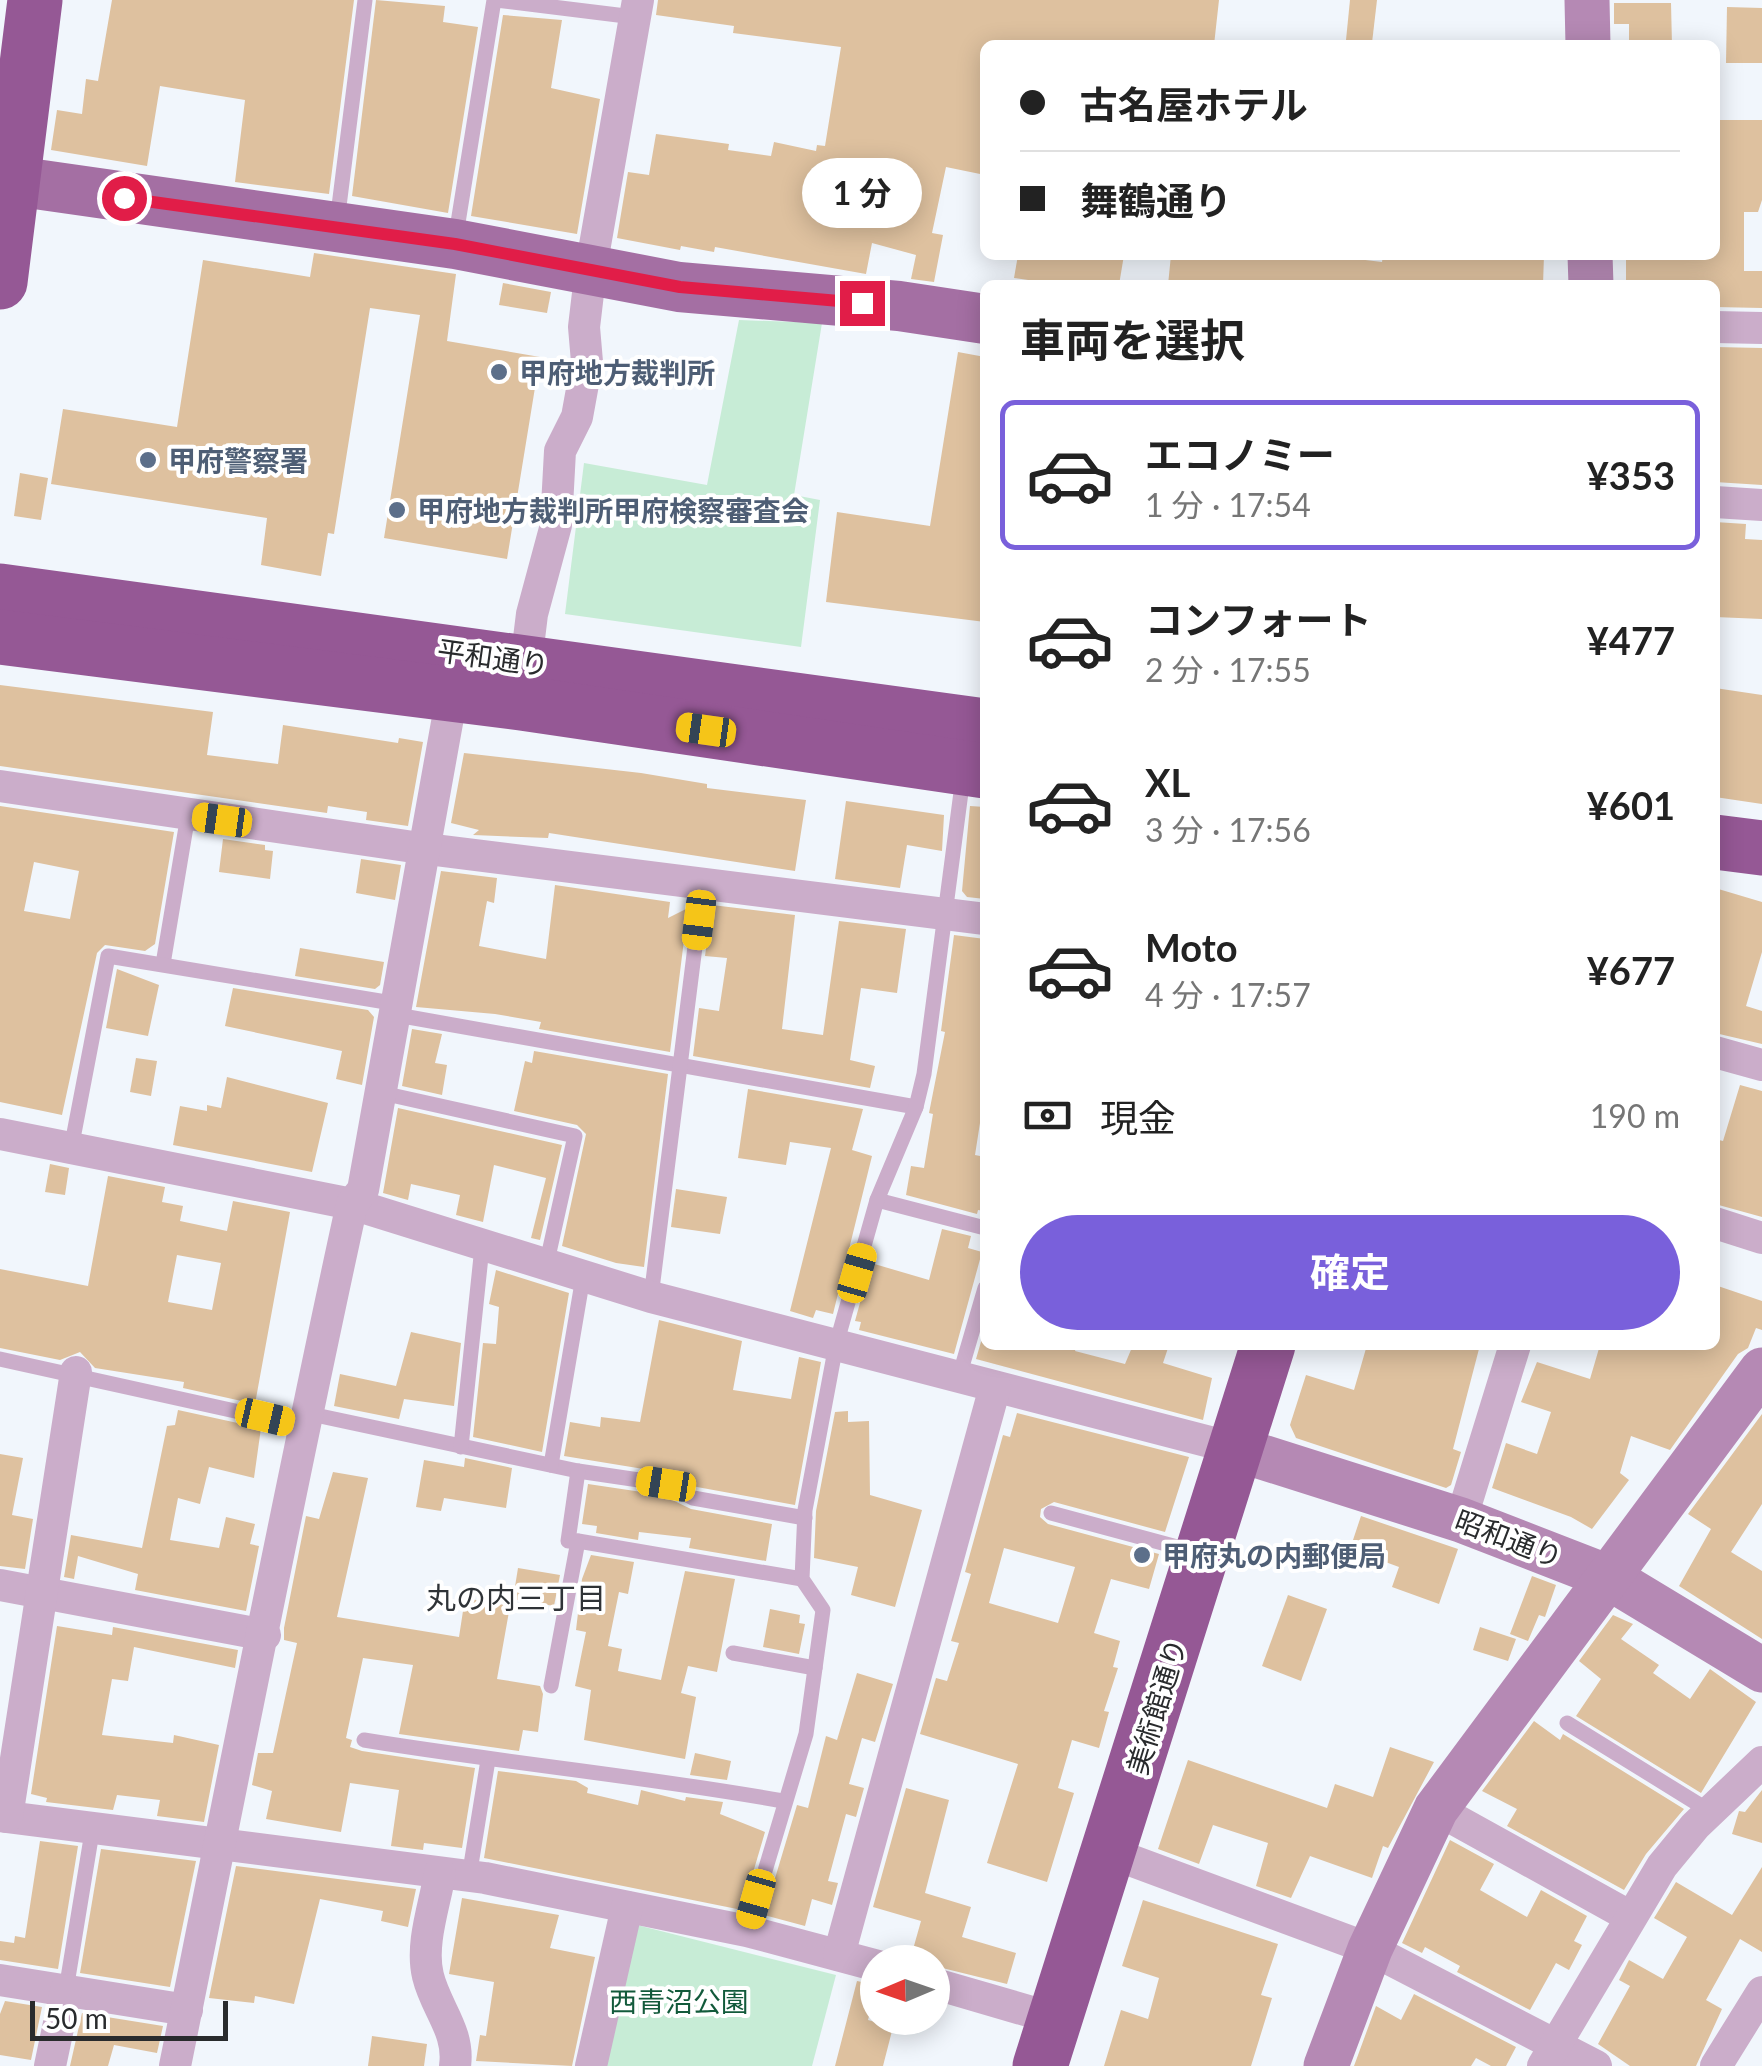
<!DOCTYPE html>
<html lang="ja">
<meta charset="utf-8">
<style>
:root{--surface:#fff;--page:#f2f2f2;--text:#222;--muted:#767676;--line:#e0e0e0;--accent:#7960db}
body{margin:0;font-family:Lato,"Noto Sans JP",sans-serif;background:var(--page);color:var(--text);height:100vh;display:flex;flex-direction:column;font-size:38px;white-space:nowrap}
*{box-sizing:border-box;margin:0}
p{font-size:32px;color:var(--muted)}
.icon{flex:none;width:55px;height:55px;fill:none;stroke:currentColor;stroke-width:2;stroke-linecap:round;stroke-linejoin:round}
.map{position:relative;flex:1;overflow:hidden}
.details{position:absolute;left:980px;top:280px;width:740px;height:1070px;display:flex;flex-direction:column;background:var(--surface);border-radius:15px;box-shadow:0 5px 25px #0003}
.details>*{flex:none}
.top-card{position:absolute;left:980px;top:40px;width:740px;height:220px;border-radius:15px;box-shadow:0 5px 25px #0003;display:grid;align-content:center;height:220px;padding:0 40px;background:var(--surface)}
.needle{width:65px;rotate:268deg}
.fabs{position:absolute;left:860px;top:1945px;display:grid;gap:20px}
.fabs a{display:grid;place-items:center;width:90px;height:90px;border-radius:50%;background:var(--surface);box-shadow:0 5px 25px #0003;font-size:50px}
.scale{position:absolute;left:30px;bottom:25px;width:198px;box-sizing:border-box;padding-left:10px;border:5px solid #292b2d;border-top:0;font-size:28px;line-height:35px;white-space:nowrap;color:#292b2d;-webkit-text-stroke:8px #fff;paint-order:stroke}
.end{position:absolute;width:45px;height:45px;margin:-22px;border:12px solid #e11d48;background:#fff;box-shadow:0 0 0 5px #fff}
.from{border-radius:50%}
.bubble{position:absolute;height:70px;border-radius:35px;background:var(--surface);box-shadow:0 5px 25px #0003;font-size:32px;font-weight:700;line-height:70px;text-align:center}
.car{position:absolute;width:30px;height:60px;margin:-30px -15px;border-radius:12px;box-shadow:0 0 8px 2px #0007;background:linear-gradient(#f5c518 24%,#345 0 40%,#f5c518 0 76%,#345 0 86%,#f5c518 0)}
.top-card b{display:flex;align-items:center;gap:35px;height:95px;font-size:38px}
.top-card b+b{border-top:2px solid var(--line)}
.top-card i{width:25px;height:25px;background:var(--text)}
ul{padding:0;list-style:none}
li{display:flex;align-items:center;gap:30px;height:150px;margin:0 20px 15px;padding:0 20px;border:5px solid transparent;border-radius:15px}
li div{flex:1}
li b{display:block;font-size:38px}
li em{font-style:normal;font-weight:700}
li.active{border-color:var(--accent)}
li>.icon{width:90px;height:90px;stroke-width:1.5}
h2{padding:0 40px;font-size:45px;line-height:120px}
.pay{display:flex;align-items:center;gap:25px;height:110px;padding:0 40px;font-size:38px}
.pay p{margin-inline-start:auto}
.cta{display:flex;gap:20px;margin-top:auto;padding:20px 40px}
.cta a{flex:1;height:115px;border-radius:60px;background:var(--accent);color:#fff;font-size:40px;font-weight:700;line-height:115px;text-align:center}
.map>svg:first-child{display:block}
.green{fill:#c7ecd6}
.building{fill:#dec19f;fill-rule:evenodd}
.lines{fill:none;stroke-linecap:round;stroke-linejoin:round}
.lane{stroke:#cbadca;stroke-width:15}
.street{stroke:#cbadca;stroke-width:32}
.secondary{stroke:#b589b4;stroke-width:45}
.primary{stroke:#a46fa3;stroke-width:50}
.highway{stroke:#955895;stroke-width:55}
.route{stroke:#e11d48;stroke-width:12}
.service-dot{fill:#5c6f8a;stroke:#fff;stroke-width:4}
.labels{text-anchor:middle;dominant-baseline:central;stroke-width:8;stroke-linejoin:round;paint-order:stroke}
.service-label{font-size:28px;font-weight:bold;fill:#4e5e75;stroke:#fff;text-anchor:start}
.street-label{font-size:28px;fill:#292b2d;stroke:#fff}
.park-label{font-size:28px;fill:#125a3b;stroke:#fff}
.neighbourhood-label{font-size:30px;fill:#2f3337;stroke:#fff}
</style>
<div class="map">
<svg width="1762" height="2066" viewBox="0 0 1762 2066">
<rect width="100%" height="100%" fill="#f1f6fc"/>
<!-- green -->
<g class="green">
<polygon points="739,320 822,323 794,495 820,500 801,647 565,614 584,463 707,485"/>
<polygon points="625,1922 836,1975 812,2066 596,2066"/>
</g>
<!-- building -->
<g class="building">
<polygon points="112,0 354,0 329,194 235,182 245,100 160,86 147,166 51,150 57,110 82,114 86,79 98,81"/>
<polygon points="376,0 445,6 443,22 478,27 448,213 352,196"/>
<polygon points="658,0 1219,0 1214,45 985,45 985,175 946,167 932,233 943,235 934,282 911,279 916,255 872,243 866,274 715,247 714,252 681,246 680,250 617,238 628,172 649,175 656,134 729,144 728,150 771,156 774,142 816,151 817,145 825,146 841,47 733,33 734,26 656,15"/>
<polygon points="1350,0 1377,0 1372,43 1346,40"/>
<polygon points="1614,3 1671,3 1672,45 1629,45 1629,24 1614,24"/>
<polygon points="1727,7 1762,8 1762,63 1726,63"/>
<polygon points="503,15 562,20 551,88 600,99 577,234 471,216"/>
<polygon points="1715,120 1762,120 1762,200 1758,212 1744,212 1744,271 1762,271 1762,308 1715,307 1715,285 1626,285 1626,255 1715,255"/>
<polygon points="314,253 456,274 447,341 540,357 507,559 384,538 420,315 370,308 334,534 328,533 321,576 261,565 267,518 51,484 63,409 177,427 203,260 310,277"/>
<polygon points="1018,255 1124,255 1119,285 1063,285 1014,278"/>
<polygon points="1171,255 1324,255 1382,262 1383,255 1544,255 1543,285 1168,285"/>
<polygon points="503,283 551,292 547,313 499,305"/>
<polygon points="1715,347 1762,348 1762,485 1715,482"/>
<polygon points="958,352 985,357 985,622 826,602 837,512 930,526"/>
<polygon points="20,473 48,478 41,520 14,516"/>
<polygon points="1715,522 1746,524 1745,539 1762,540 1762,619 1715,617"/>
<polygon points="0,685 213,712 207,755 278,764 283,725 398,743 399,738 423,742 408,826 366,820 367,812 328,806 327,813 0,766"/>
<polygon points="1715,688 1762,695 1762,804 1715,797"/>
<polygon points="464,753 641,773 707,784 707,788 806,800 795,871 549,833 548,838 473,835 479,830 451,823"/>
<polygon points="846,801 944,815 942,851 907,845 900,888 835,879"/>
<path d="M0 806 174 832 155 944 145 951 105 945 97 953 62 1115 0 1102ZM34 862 79 871 70 919 24 911Z"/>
<polygon points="970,806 985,807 985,899 967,897 962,891"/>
<polygon points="223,839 265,845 265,850 273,851 270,879 219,872"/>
<polygon points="361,859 401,865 395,900 356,893"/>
<polygon points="441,871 497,878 494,903 487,901 479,946 546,959 555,885 670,902 668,918 688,908 670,1052 539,1029 541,1022 495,1014 416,1007"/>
<polygon points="1715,888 1762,902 1762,952 1746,1006 1762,1011 1762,1044 1715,1033"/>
<polygon points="712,905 795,915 782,1029 823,1035 839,921 906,929 897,993 861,988 850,1060 875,1066 870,1088 693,1056 699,1008 719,1011 727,958 705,956"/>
<polygon points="954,935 985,939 980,975 985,976 981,1090 985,1091 975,1155 985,1157 985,1211 978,1210 977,1214 906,1195 911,1166 924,1168 933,1114 929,1113 945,1032 941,1031"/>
<polygon points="300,948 384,962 380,985 375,989 295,976"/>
<polygon points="117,969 159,985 148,1036 106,1028"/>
<polygon points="233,988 368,1010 374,1017 362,1085 336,1079 342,1051 225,1026"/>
<polygon points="412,1029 442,1034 435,1063 447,1065 442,1095 402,1086"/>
<polygon points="534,1051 668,1074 644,1267 616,1263 562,1246 586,1134 577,1125 514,1111 525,1061 532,1063"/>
<polygon points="136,1058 157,1061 151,1096 130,1092"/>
<polygon points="227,1077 328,1103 312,1172 173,1145 180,1106 207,1111 207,1105 221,1108"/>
<polygon points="1740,1085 1762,1091 1762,1217 1715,1204 1715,1139 1723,1141"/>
<polygon points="748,1089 863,1109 852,1150 872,1156 833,1314 816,1310 813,1318 790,1311 831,1148 790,1142 786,1165 738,1158"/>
<polygon points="398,1108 562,1145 540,1240 531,1238 546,1178 494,1165 483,1222 456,1215 460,1195 411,1184 408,1200 383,1193"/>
<polygon points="50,1164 69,1168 65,1195 45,1192"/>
<path d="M108 1176 165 1187 162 1202 183 1206 180 1221 227 1231 233 1201 290 1212 255 1404 183 1388 184 1382 95 1368 80 1352 60 1360 0 1348V1269L88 1286ZM177 1255 221 1263 212 1310 168 1302Z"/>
<polygon points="676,1189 727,1197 720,1234 671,1227"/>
<polygon points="942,1229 971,1236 968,1248 982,1252 954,1354 859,1330 861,1322 855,1321 871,1263 929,1280"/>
<polygon points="496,1270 569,1293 542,1452 473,1437 483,1343 496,1344 499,1307 489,1304"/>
<polygon points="1715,1285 1762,1301 1762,1330 1756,1328 1748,1348 1738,1354 1670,1450 1631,1436 1620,1473 1629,1480 1592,1529 1571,1517 1492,1488 1506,1443 1537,1454 1551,1412 1521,1402 1537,1362 1590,1379 1600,1345 1715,1345"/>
<polygon points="659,1320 742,1341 733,1390 791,1399 799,1357 821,1362 795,1505 697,1487 668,1473 564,1456 570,1422 600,1427 601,1417 640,1422"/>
<polygon points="985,1328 985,1345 1077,1345 1075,1351 1125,1364 1133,1345 1169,1345 1163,1363 1212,1378 1203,1420 976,1359"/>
<polygon points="411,1332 461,1343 454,1406 404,1399 399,1419 334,1406 340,1374 396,1386"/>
<polygon points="1367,1345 1480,1345 1453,1449 1461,1452 1451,1485 1446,1488 1296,1438 1290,1425 1306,1375 1354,1390"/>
<polygon points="178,1410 261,1428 254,1478 209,1467 200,1504 178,1498 170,1540 219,1548 226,1517 255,1524 250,1544 259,1546 246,1611 135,1590 138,1574 78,1556 74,1579 64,1577 71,1535 142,1548 167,1426 175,1425"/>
<polygon points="848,1411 848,1422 869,1421 870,1495 922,1510 895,1607 851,1595 858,1567 814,1558 816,1511 835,1412"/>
<path d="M1017 1413 1189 1457 1165 1532 1054 1502 1041 1509 1040 1517 1048 1524 1159 1554 1149 1589 1111 1579 1094 1633 1120 1641 1113 1667 1118 1668 1104 1711 1109 1712 1099 1748 1072 1740 1058 1788 1074 1793 1047 1882 987 1863 1018 1764 920 1734 936 1678 947 1681 959 1643 951 1641 971 1574 965 1572 1003 1435 1010 1437ZM1004 1548 1075 1567 1058 1623 989 1603Z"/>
<polygon points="1762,1414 1762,1504 1731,1552 1762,1571 1762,1639 1679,1586 1711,1529 1688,1514"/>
<polygon points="0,1454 23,1458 12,1515 33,1519 25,1569 0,1566"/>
<polygon points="465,1458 512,1468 506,1508 444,1498 441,1511 416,1507 424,1460 464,1467"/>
<polygon points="333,1472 368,1478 337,1617 459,1637 465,1598 510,1606 497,1679 540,1686 543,1694 538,1732 523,1730 519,1751 399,1734 413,1665 363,1658 346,1738 352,1740 350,1747 362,1751 475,1768 462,1848 424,1843 423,1850 391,1846 399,1790 350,1783 341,1832 266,1819 272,1791 252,1785 258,1753 273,1753 297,1643 284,1640 284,1628 306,1516 319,1519"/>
<polygon points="588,1484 662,1495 691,1509 772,1524 766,1561 689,1548 691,1538 639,1532 638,1540 596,1533 597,1526 582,1524"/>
<polygon points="1361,1516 1458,1549 1439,1604 1392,1587 1399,1567 1350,1549"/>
<polygon points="591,1555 634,1562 628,1594 619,1592 608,1646 622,1649 618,1671 661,1680 685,1571 735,1579 717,1672 688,1666 681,1693 696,1697 685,1759 584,1740 591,1690 575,1686 586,1632 576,1630 582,1579"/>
<polygon points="518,1568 560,1575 554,1606 513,1599"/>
<polygon points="1532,1576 1556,1585 1545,1617 1539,1615 1528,1641 1510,1634"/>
<polygon points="1288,1595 1327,1609 1301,1681 1262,1666"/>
<polygon points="770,1609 800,1615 799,1623 805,1624 799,1654 763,1647"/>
<polygon points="1613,1615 1633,1624 1621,1639 1659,1665 1653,1673 1690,1699 1710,1669 1756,1702 1701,1793 1576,1716 1601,1679 1579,1661"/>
<polygon points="57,1626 112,1635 113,1627 238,1650 235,1668 134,1647 128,1681 112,1679 102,1735 173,1743 174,1735 219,1745 204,1822 157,1816 160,1800 117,1795 113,1810 46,1802 47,1798 31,1794"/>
<polygon points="1480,1627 1516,1639 1508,1661 1473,1650"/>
<polygon points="857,1673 893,1684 875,1742 862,1738 849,1784 864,1788 856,1817 846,1814 828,1881 838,1883 832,1905 812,1899 805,1926 764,1915 797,1805 808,1808 826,1736 837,1740"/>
<polygon points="1534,1721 1560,1740 1563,1734 1684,1809 1646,1854 1624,1890 1507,1826 1517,1809 1482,1791"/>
<polygon points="1390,1747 1434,1762 1388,1848 1383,1846 1372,1878 1310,1856 1291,1898 1256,1886 1268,1843 1213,1825 1199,1864 1158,1849 1188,1760 1327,1808 1335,1784 1373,1797"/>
<polygon points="695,1753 731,1761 727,1780 690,1775"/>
<polygon points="498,1771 576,1781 588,1788 587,1793 638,1805 641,1790 685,1801 686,1797 723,1802 720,1814 765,1832 742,1910 484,1858"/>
<polygon points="906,1788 949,1800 925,1893 971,1907 962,1937 1016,1953 1007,1984 910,1960 921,1921 873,1907"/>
<polygon points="1762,1790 1762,1843 1732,1834 1739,1811 1745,1812"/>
<polygon points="1450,1840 1494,1864 1480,1890 1527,1917 1541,1890 1587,1916 1574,1941 1582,1945 1569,1970 1556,1963 1530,2010 1457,1972 1460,1966 1425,1947 1422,1953 1402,1943"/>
<polygon points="40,1841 78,1846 58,1969 0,1960 0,1941 14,1943 15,1936 25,1938"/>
<polygon points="101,1849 196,1861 170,1987 80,1973"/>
<polygon points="236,1866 416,1889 408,1927 381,1921 383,1911 320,1899 294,2004 255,1996 254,2003 209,1998"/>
<polygon points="1762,1867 1762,1952 1740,1939 1706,2000 1722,2009 1696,2066 1630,2066 1598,2044 1630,1986 1619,1980 1629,1960 1663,1979 1687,1937 1654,1918 1676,1882 1732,1915"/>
<polygon points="462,1898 559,1915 550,1948 595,1957 572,2066 476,2061 480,2035 486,2036 494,1982 449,1974"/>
<polygon points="1143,1900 1278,1944 1261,1995 1272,1998 1251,2066 1104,2066 1121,2010 1148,2019 1159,1978 1122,1966"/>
<polygon points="857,1981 877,1985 868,2020 893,2027 883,2066 835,2066"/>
<polygon points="1414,1994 1516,2047 1506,2066 1491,2066 1476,2058 1471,2066 1354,2066 1376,2006 1401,2020"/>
<polygon points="5,2001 42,2007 31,2060 0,2055 0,2014"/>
<polygon points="82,2013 163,2026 157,2053 114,2045 108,2066 70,2066"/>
<polygon points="372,2036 427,2044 424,2066 368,2066"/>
</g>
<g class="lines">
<!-- lane -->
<g class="lane">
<polyline points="496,0 634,17"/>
<polyline points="337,222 365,0"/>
<polyline points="456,235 494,0"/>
<polyline points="163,964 188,815"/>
<polyline points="397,1015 916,1107"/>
<polyline points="382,1093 575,1136 546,1266"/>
<polyline points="71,1149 108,956 398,1004"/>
<polyline points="877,1200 985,1228"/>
<polyline points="651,1297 703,883"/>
<polyline points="0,1359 303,1426"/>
<polyline points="959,1377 985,1288"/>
<polyline points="306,1413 578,1471 666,1484 693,1498 805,1518"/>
<polyline points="461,1447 482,1247"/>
<polyline points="551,1465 583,1277"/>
<polyline points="1051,1513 1192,1551"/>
<polyline points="578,1541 802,1579"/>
<polyline points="733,1653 815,1668"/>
<polyline points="551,1686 578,1541 568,1541 578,1471"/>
<polyline points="1567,1723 1711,1812"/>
<path d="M364 1740C504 1763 644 1776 783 1801"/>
<polyline points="469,1877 488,1760"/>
<polyline points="747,1931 806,1734 823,1610 802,1579 805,1510 836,1345 877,1200 916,1107 924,1074 963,777"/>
<polyline points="66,1990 93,1826"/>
</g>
<!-- street -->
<g class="street">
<polyline points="1715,327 1762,328"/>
<polyline points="1715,502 1762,505"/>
<polyline points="524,679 532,614 556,525 560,451 577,417 587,362 584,327 591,268 638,0"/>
<polyline points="0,786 427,849 985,919"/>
<polyline points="1715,1052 1762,1065"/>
<polyline points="0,1134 352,1204 651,1297 1237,1449"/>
<polyline points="1715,1223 1762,1238"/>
<polyline points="1461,1520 1515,1345"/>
<polyline points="0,1585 265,1635"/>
<polyline points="1436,1809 1629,1916"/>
<polyline points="0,1816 485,1878 747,1931 878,1966"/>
<polyline points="7,1817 76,1372"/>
<polyline points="1111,1853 1370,1949 1596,2066"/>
<path d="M440 1873C435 1904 420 1944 428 1976 436 2009 460 2031 455 2066"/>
<polyline points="839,1955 995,1387"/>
<polyline points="0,1980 187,2010"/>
<polyline points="932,1983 1056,2019"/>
<polyline points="50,2066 66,1990"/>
<path d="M175 2066C233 1779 289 1491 352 1204L363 1190 452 695"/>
<polyline points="591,2066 627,1907"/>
<polyline points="1543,2066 1662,1866 1695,1826 1762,1762"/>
<polyline points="1716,2066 1762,1992"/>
</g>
<!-- secondary -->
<g class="secondary">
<polyline points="1587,0 1588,45"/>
<polyline points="1590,255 1591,285"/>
<polyline points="1237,1449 1461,1520 1608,1577 1762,1670"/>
<polyline points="1326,2066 1370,1949 1436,1809 1762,1370"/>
</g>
<!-- primary -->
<polyline class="primary" points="0,179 455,244 679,287 899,306 985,319"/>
<!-- highway -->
<g class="highway">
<polyline points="0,282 35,0"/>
<polyline points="0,591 985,726"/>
<polyline points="0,637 521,703 985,771"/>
<polyline points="1715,842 1762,848"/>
<polyline points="1040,2066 1268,1345"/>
</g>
</g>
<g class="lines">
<!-- route -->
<polyline class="route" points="124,198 455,244 680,287 862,303"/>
</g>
<!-- markers -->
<g class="service-dot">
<circle cx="499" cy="372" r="10"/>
<circle cx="148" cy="460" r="10"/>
<circle cx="397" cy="510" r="10"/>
<circle cx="1142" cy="1555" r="10"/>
</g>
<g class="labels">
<!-- service labels -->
<g class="service-label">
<text x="519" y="372">甲府地方裁判所</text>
<text x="168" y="460">甲府警察署</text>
<text x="417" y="510">甲府地方裁判所甲府検察審査会</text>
<text x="1162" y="1555">甲府丸の内郵便局</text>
</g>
<!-- street labels -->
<g class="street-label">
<text transform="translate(493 657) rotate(8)">平和通り</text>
<text transform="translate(1509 1538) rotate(21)">昭和通り</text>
<text transform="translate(1156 1706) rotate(-73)">美術館通り</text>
</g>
<!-- park labels -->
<g class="park-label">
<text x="679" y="2001">西青沼公園</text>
</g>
<!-- neighbourhood labels -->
<g class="neighbourhood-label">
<text x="516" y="1597">丸の内三丁目</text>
</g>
</g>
</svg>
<div class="fabs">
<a><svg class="needle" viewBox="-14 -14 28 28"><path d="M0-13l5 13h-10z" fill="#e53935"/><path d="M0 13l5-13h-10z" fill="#767676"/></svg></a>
</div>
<div class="scale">50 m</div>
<i class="end from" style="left:124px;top:198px"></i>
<i class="end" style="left:862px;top:303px"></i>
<div class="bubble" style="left:802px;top:158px;width:120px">1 分</div>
<i class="car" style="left:706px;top:730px;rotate:278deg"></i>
<i class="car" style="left:222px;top:820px;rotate:278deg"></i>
<i class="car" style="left:699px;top:920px;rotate:187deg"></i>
<i class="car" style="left:857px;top:1273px;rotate:16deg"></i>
<i class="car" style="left:265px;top:1417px;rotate:103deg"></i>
<i class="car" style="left:666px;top:1484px;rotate:279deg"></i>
<i class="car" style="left:756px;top:1899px;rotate:196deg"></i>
<div class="top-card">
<b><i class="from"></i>古名屋ホテル</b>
<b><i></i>舞鶴通り</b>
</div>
<section class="details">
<h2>車両を選択</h2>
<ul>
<li class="active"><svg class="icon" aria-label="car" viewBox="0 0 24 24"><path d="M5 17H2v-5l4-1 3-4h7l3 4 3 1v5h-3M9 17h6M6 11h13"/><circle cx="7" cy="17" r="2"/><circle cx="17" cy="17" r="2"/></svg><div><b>エコノミー</b><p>1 分 · 17:54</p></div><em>¥353</em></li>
<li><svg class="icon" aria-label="car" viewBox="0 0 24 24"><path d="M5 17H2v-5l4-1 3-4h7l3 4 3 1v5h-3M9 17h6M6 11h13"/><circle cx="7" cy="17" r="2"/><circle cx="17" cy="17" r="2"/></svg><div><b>コンフォート</b><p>2 分 · 17:55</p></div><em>¥477</em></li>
<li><svg class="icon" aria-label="car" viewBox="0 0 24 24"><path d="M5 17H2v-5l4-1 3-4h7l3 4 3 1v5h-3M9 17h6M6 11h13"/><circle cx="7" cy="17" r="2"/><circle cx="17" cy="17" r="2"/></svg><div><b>XL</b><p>3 分 · 17:56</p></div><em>¥601</em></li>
<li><svg class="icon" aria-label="car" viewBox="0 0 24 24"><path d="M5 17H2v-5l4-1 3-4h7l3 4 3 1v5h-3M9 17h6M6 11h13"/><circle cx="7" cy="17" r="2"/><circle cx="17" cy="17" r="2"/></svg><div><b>Moto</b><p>4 分 · 17:57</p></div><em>¥677</em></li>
</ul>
<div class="pay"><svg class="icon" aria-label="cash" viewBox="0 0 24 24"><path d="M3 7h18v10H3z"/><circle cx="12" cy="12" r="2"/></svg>現金<p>190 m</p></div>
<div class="cta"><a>確定</a></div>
</section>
</div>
